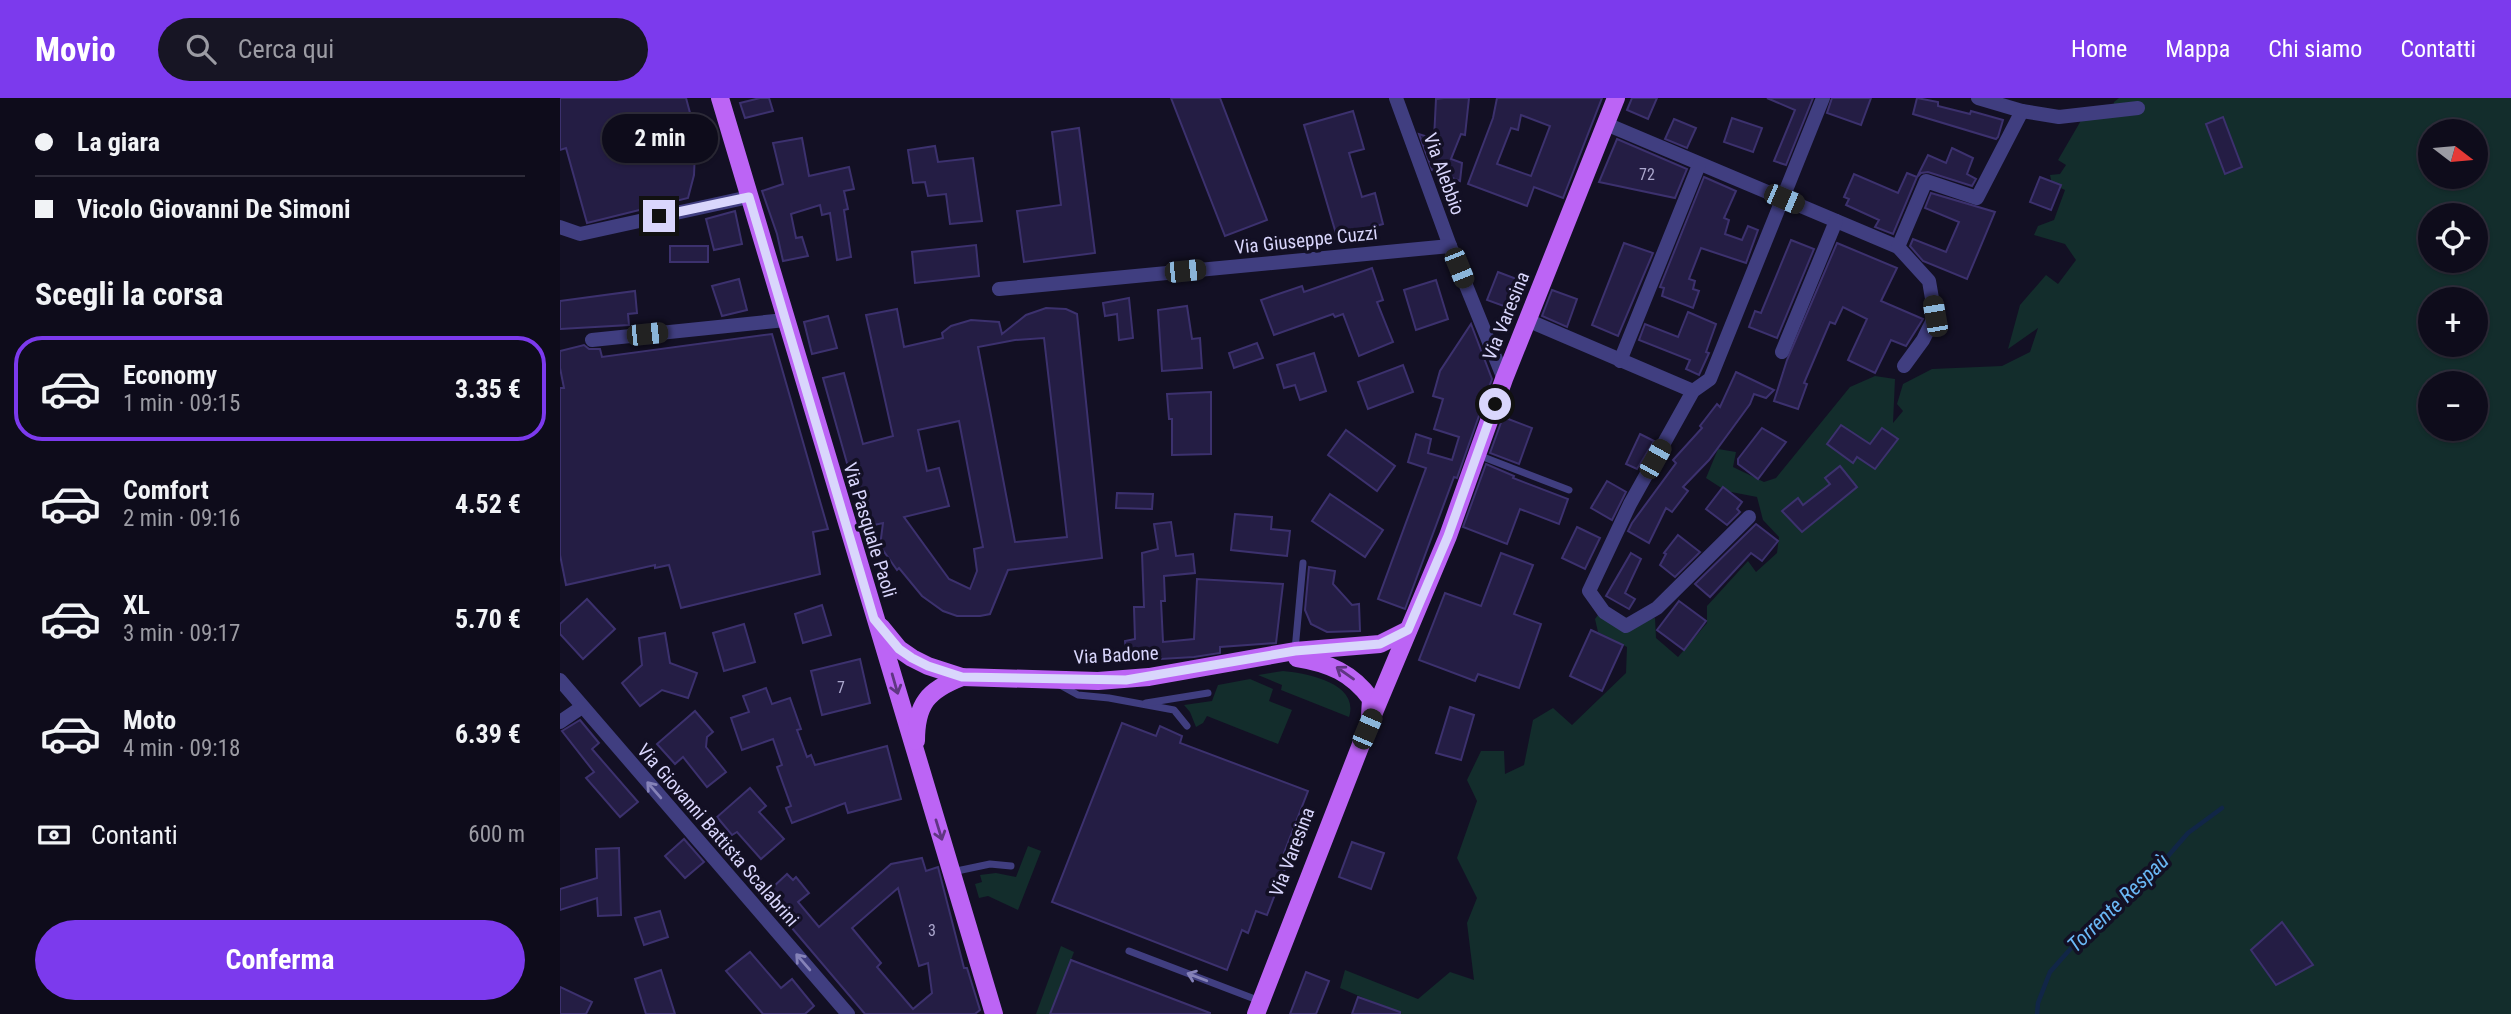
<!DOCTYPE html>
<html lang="it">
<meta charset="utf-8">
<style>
:root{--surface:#0e0c1b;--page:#171524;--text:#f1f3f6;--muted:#9b9ba3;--line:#2e2c3a;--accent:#7c3aed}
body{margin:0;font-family:"Roboto Condensed",sans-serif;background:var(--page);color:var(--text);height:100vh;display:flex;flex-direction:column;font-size:26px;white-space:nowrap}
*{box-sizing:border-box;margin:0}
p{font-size:23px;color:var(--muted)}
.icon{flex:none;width:38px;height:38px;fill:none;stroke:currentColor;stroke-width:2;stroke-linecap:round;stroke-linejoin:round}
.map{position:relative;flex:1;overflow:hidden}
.drawer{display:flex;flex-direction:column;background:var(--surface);width:560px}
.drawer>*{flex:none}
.hud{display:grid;align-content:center;height:154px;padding:0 35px;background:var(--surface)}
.needle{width:46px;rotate:106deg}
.tools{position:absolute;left:1858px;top:21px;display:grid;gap:14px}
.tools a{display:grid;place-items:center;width:70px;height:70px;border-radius:50%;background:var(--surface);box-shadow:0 2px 5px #0004,0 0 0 2px var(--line);font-size:35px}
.end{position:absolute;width:32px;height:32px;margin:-16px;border:9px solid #d9d6fc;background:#111;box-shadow:0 0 0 4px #111}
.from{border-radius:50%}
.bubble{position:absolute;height:49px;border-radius:24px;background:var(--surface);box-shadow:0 2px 5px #0004,0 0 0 2px var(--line);font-size:23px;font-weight:700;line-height:49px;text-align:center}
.car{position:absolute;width:21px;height:42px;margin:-21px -10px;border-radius:9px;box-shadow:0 0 5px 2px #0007;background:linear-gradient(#222 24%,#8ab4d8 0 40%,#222 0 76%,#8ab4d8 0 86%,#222 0)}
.hud b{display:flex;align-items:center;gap:24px;height:66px;font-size:26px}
.hud b+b{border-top:2px solid var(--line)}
.hud i{width:18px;height:18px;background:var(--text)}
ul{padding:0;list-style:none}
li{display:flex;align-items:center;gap:21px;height:105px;margin:0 14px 10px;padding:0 21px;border:4px solid transparent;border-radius:28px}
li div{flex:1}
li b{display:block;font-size:26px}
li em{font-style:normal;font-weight:700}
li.selected{border-color:var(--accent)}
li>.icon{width:63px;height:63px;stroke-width:1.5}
h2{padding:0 35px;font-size:32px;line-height:84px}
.pay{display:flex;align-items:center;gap:18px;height:77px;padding:0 35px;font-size:26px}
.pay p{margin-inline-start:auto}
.cta{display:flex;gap:14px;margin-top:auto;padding:14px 35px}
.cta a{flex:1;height:80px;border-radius:42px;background:var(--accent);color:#fff;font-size:28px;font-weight:700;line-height:80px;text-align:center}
header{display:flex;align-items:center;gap:42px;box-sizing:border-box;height:98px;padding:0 35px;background:var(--accent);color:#fff}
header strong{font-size:33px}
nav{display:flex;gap:38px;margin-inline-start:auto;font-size:24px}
.search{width:490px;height:63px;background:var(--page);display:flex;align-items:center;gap:18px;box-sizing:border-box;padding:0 24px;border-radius:38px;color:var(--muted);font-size:26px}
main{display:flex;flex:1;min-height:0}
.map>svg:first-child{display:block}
.green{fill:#132d2c;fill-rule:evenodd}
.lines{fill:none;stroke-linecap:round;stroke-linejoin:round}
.stream{stroke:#112647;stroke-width:4.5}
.building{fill:#241d44;stroke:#3c316e;stroke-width:2;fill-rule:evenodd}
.lane{stroke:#403e80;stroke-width:7}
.street{stroke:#403e80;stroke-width:14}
.primary{stroke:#bc64f5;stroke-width:18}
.oneway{stroke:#5f3682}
.oneway2{stroke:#8582b8}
.route{stroke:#d9d6fc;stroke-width:9}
.labels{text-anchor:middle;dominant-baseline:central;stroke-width:7;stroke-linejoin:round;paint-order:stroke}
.number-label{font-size:16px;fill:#aca8ce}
.street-label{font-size:19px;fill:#d9d6fc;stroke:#131024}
.water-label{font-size:21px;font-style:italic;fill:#6ab7f5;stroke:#131024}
</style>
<header>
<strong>Movio</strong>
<div class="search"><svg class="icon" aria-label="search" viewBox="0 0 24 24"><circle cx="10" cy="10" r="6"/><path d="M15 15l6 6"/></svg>Cerca qui</div>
<nav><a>Home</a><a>Mappa</a><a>Chi siamo</a><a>Contatti</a></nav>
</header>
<main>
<section class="drawer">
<div class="hud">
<b><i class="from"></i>La giara</b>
<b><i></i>Vicolo Giovanni De Simoni</b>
</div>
<h2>Scegli la corsa</h2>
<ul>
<li class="selected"><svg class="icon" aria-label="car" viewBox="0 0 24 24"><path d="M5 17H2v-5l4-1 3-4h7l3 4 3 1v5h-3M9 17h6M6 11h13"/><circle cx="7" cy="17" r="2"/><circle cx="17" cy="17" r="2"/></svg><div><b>Economy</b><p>1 min · 09:15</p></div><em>3.35 €</em></li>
<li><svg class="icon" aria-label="car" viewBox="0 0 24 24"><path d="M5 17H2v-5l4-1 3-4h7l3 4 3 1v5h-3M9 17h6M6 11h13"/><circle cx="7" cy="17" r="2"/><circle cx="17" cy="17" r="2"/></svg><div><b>Comfort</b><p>2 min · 09:16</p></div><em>4.52 €</em></li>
<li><svg class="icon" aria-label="car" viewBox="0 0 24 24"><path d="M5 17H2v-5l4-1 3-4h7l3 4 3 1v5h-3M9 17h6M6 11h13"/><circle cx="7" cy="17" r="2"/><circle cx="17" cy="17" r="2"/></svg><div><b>XL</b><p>3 min · 09:17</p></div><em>5.70 €</em></li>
<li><svg class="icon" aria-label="car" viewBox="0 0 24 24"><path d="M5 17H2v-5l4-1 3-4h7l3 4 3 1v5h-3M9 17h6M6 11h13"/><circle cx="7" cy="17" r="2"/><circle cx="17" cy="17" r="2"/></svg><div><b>Moto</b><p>4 min · 09:18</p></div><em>6.39 €</em></li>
</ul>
<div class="pay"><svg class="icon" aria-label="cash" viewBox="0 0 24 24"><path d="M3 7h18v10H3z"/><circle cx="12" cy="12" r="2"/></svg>Contanti<p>600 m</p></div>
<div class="cta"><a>Conferma</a></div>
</section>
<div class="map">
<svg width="1951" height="916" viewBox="0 0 1951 916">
<rect width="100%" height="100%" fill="#131024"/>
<!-- green -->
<g class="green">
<path d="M1559 0H1951V916H842L780 890 785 872 858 901 890 874 914 882 907 825 917 800 897 760 917 703 907 682 921 653H944L945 676 964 667 973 622 993 610 1012 627 1066 575 1067 549 1038 534 1035 521 1041 513 1066 524 1095 520 1096 540 1118 559 1147 525V508L1188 463 1196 474 1217 455 1219 439 1203 422 1197 399 1166 393 1146 380 1158 351 1176 354 1173 369 1204 384 1216 380 1290 289 1315 278 1335 281 1333 325 1343 313 1337 306 1343 286 1372 271 1442 268 1470 254 1478 230 1448 251 1460 207 1486 177 1498 186 1516 162 1505 146 1474 137 1478 128 1494 122 1505 92 1492 86 1490 77 1500 76 1506 67 1498 62 1523 19 1551 20 1554 4ZM1871 33H1916V79H1871ZM1871 117H1916V163H1871ZM1871 201H1916V247H1871ZM1871 285H1916V331H1871Z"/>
<path d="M723 573C746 575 800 585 789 619L721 592 722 587 698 577Z"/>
<polygon points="690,581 713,591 709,603 732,612 718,646 647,618 643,625 636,629 630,614 624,607 652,603 658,587"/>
<polygon points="468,748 481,753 458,812 428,798 419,800 415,786 422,784 420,777 436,775 456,779"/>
<polygon points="501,848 514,854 490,916 476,916"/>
</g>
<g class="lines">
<!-- stream -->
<polyline class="stream" points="1477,916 1478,905 1490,874 1513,848 1602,765 1628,735 1662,710"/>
</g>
<!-- building -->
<g class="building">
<polygon points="0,0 126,0 133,26 135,53 134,77 128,100 27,125 6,50 0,52"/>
<polygon points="200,0 209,0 213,13 185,20 180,5"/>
<polygon points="611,0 660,0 707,122 665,138"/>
<polygon points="884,0 909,0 905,37 901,36 891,61 902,65 900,83 872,72 859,36 874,41 876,1"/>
<path d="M937 0H1042L1003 100 974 89 967 108 908 86 933 20ZM961 17 990 28 971 78 937 66 951 30 958 32Z"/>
<polygon points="1072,0 1097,0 1088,21 1067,12"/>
<polygon points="1207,0 1253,0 1226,67 1214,63 1235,12"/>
<polygon points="1272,0 1311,0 1301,27 1267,15"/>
<polygon points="1357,0 1378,4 1378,8 1410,16 1411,13 1443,22 1438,39 1436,41 1353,16"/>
<polygon points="793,13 804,51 789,55 802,99 815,95 823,126 777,139 744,27"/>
<polygon points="1663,19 1682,69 1665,76 1646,26"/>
<polygon points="1172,20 1202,30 1193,54 1164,44"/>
<polygon points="1114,21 1136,30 1127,50 1105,41"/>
<polygon points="519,30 535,155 464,164 457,113 501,107 492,34"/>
<polygon points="242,40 249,78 289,69 294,91 284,93 288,111 284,112 291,159 277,162 270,115 262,117 260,107 231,116 236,140 242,139 248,158 223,163 217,136 202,93 223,86 213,45"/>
<polygon points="1057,41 1127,71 1115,100 1039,84"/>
<polygon points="375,48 378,64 413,60 422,123 390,126 386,96 368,98 365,84 353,85 348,52"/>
<polygon points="1392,50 1413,60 1407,76 1416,81 1412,88 1368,74 1361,75 1357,79 1368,57 1386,65"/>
<polygon points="1347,75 1357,79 1333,136 1315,129 1319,122 1286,107 1289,101 1284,99 1294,76 1338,95"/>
<polygon points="1144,79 1176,93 1164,120 1169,122 1165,136 1182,142 1188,128 1198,132 1186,165 1141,150 1129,181 1135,183 1133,191 1139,193 1133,210 1102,198 1104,190 1100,189"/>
<polygon points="1480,79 1501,87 1491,112 1470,104"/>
<polygon points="1371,95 1435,114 1407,181 1363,163 1350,148 1353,141 1386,154 1399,124 1365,110"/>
<polygon points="175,113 182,146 154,152 146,121"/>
<polygon points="1231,142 1254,151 1217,240 1189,229 1195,213 1201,215"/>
<polygon points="1064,145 1093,155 1058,238 1032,227"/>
<polygon points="1277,145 1337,170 1321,203 1363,221 1346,248 1331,242 1315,275 1288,262 1307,221 1283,209 1275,226 1270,224 1244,285 1247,286 1238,311 1214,303 1227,262"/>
<polygon points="416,147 419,178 355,185 352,154"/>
<rect x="110" y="148" width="38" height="16"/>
<polygon points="812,170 823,202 817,204 833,244 799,258 783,216 775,219 773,216 714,237 701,202 742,188 744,194"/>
<polygon points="938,174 962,183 952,211 927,202"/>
<polygon points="179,181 187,212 162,218 152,188"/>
<polygon points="876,182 888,221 856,232 844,192"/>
<polygon points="992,192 1017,201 1007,229 982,218"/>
<polygon points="75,193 77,215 68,216 69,227 0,231 0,203"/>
<polygon points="569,200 573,240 559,242 557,216 545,218 543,205"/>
<polygon points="627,208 632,241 640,240 642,270 602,273 598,212"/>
<path d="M486 210 506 211 517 216 542 460 448 472 430 516 420 518H397L383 513 362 498 339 470 337 472 320 448 323 425 305 429 263 280 284 275 303 346 333 338 306 217 337 211 344 249 383 240 382 235 391 228 411 222 439 224 442 236 466 217ZM484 240 507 439 455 444 418 249 455 242ZM399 323 423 449 414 451 417 473 410 491 389 481 344 419 389 408 379 370 367 373 358 332Z"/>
<polygon points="1128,214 1156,226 1146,254 1149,255 1139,277 1126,271 1130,262 1079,242 1085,226 1118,239"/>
<polygon points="268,218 277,250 252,256 244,224"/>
<polygon points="911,226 932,281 897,380 894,379 845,511 818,501 866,370 848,364 856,336 871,341 868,355 892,362 899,339 874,331 883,301 873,298 880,273"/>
<polygon points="212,236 268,431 253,434 260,476 121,510 109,467 95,470 95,467 6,487 0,457 0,290 4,290 0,270 0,253 24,247 29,251 40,251 42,259"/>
<polygon points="697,245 703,260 674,270 669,255"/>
<polygon points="754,255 766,293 740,302 735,287 724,290 717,267"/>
<polygon points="843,267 853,294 808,311 798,284"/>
<polygon points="1176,274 1214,292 1206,300 1194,296 1190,306 1149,362 1123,389 1128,393 1112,414 1106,410 1089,445 1068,433 1072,425 1116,365 1113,362 1142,330 1140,328 1157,306 1160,309"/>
<polygon points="651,294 651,356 612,357 612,321 609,321 607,296"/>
<polygon points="943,319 972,330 959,366 930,355"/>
<polygon points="1281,327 1310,346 1322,330 1338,341 1315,371 1297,359 1293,365 1267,346"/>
<polygon points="1202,330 1226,344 1198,381 1178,366 1178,361"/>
<polygon points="786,332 835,368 817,393 768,357"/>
<polygon points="1080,336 1094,343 1077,371 1066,366"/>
<polygon points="926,366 954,378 953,380 1008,401 999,426 960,411 947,446 903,429"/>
<polygon points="1280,368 1297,389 1242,434 1222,413 1238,400 1243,407 1270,386 1265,380"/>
<polygon points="1047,383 1066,394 1052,422 1031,410"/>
<polygon points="1163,389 1182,404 1177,411 1180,414 1167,427 1146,411"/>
<polygon points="557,395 593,396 592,411 556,410"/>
<polygon points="770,396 823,432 805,459 752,423"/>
<polygon points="675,416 712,419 711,431 730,433 727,458 671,452"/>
<polygon points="611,424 616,458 633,456 635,475 604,478 605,503 601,503 603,544 634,541 637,481 723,486 716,545 660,549 660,555 634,559 567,563 565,543 575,541 574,509 584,509 582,455 598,451 594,426"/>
<polygon points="1196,426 1218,443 1202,463 1191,455 1150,499 1135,486"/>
<polygon points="1017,429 1040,440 1025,471 1002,460"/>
<polygon points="1118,437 1140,454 1115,479 1100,467 1106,456 1104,455"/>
<polygon points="941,455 973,467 954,516 981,526 959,590 918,576 915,583 859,562 885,495 921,508"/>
<polygon points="1071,455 1081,461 1065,495 1075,501 1069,511 1046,498"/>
<polygon points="749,469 775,473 773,486 792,507 799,506 800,533 767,534 751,526 745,512"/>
<polygon points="27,501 55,531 23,561 0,536 0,526"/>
<polygon points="1119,503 1146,523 1124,552 1097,532"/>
<polygon points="262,507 271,537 243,545 235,516"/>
<polygon points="184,526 195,564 164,573 153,535"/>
<polygon points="1031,532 1063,547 1042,593 1010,578"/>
<polygon points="105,535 110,565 137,575 128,600 102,592 80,608 62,585 82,567 79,540"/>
<polygon points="300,561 310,605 262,617 251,573"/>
<polygon points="206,590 212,606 230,600 241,631 237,632 247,659 251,657 255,667 327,648 341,701 288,715 285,705 232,725 226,710 231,708 217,669 222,667 213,641 182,652 171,620 189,614 183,598"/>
<polygon points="890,609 914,617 901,662 876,655"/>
<polygon points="135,613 153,634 147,639 146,649 166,674 147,689 123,659 115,666 97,646"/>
<polygon points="20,622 39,645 32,651 78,704 60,719 26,680 34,674 2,633"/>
<polygon points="562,625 596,638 600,628 622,638 620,645 748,693 722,760 728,763 707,817 696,813 688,835 682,832 667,872 492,804"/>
<polygon points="190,690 206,708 199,714 224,741 201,761 177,734 172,737 157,719"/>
<polygon points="124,741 144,764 125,780 105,758"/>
<polygon points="792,744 824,755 811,791 779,779"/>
<polygon points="59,750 61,817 38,818 37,800 0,812 0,791 37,780 36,751"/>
<path d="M362 760 366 773 378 769 404 870H407L420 912 415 916H305L209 803 217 796 212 790 227 776 233 782 236 779 249 795 238 804 259 829 331 766ZM338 790 359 868 368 865 372 895 353 911 317 869 321 865 292 830Z"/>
<polygon points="100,813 108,839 84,847 75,820"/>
<polygon points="1722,824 1753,867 1716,887 1691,852"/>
<polygon points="190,854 221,890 232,881 254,908 245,916 203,916 166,873"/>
<polygon points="511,862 650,915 650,916 490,916"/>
<polygon points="101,872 115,916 86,916 75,881"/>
<polygon points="746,874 769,883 756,916 730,916"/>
<polygon points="0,889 32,904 26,916 0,916"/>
<polygon points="798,899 840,914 840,916 792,916"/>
</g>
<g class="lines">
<!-- lane -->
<g class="lane">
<polyline points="918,357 1009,392"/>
<polyline points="735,552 743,465"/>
<polyline points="500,587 518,597 549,600 614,612 627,628"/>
<polyline points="586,605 648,595"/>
<polyline points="392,774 430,766 451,768"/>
<polyline points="569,853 700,903"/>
</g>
<!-- street -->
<g class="street">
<polyline points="836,0 890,148 944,281"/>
<polyline points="1418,0 1462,13 1499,19 1578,10"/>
<polyline points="1046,26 1338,149 1369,183 1375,218 1363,242 1344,268"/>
<polyline points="0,129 20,136 189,99"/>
<polyline points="1338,149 1366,83 1417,100 1462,13"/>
<polyline points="439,191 890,148"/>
<polyline points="967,222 1133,293"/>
<polyline points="32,242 225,222"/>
<polyline points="1222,254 1276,123"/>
<polyline points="1060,263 1139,67"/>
<polyline points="1189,419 1097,510 1066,528 1044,514 1029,493 1070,406 1133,293 1150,281 1263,0"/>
<polyline points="0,582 288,916"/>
<polyline points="0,624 22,609"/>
</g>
<!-- primary -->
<g class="primary">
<polyline points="160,0 434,916"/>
<polyline points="321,529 339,551 352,560 368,568 402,579 538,583 589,579 735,553 820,546 848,532"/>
<path d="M737 560C769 565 792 575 811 601L810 618"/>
<path d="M356 643C356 606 368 592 402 579"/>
<polyline points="696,916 807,631 888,438 944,281 1056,0"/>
</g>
</g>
<!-- one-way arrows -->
<defs><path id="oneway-shaft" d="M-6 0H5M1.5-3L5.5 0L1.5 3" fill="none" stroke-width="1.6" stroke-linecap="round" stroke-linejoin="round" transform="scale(1.75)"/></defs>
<g class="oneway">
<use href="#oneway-shaft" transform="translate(785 575) rotate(-145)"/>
<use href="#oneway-shaft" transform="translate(335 586) rotate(74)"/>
<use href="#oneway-shaft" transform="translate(379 732) rotate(73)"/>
</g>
<g class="oneway2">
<use href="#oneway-shaft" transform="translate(94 692) rotate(-131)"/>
<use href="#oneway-shaft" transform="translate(243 864) rotate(-131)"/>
<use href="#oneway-shaft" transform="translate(637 879) rotate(-159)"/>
</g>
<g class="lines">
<!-- route -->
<polyline class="route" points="99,118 189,99 314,521 339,551 352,560 368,568 402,579 566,582 735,553 820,546 848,532 888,438 935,306"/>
</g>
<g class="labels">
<!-- number labels -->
<g class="number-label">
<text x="1087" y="76">72</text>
<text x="281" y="589">7</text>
<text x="372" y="832">3</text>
</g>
<!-- street labels -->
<g class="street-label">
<text transform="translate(884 76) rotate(70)">Via Alebbio</text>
<text transform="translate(746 142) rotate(-6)">Via Giuseppe Cuzzi</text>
<text transform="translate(946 218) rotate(-68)">Via Varesina</text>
<text transform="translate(310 432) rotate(73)">Via Pasquale Paoli</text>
<text transform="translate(556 557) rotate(-3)">Via Badone</text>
<text transform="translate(158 737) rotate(49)">Via Giovanni Battista Scalabrini</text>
<text transform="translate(732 754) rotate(-69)">Via Varesina</text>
</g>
<!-- water labels -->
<g class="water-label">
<text transform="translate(1558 805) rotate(-44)">Torrente Respaù</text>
</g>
</g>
</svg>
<div class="tools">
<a><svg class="needle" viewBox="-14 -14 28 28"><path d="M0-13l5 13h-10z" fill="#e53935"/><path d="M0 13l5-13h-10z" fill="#9b9ba3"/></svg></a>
<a><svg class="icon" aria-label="locate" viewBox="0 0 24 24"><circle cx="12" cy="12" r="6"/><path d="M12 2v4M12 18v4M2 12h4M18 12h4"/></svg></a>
<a>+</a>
<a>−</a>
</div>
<i class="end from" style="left:935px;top:306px"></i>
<i class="end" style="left:99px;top:118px"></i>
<div class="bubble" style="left:42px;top:16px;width:116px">2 min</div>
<i class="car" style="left:1224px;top:101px;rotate:113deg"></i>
<i class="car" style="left:899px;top:170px;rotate:158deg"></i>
<i class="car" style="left:625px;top:173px;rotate:84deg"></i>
<i class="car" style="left:1375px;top:218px;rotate:350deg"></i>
<i class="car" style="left:87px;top:236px;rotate:84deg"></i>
<i class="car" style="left:1095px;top:361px;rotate:29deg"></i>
<i class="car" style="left:807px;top:631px;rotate:23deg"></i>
</div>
</main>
